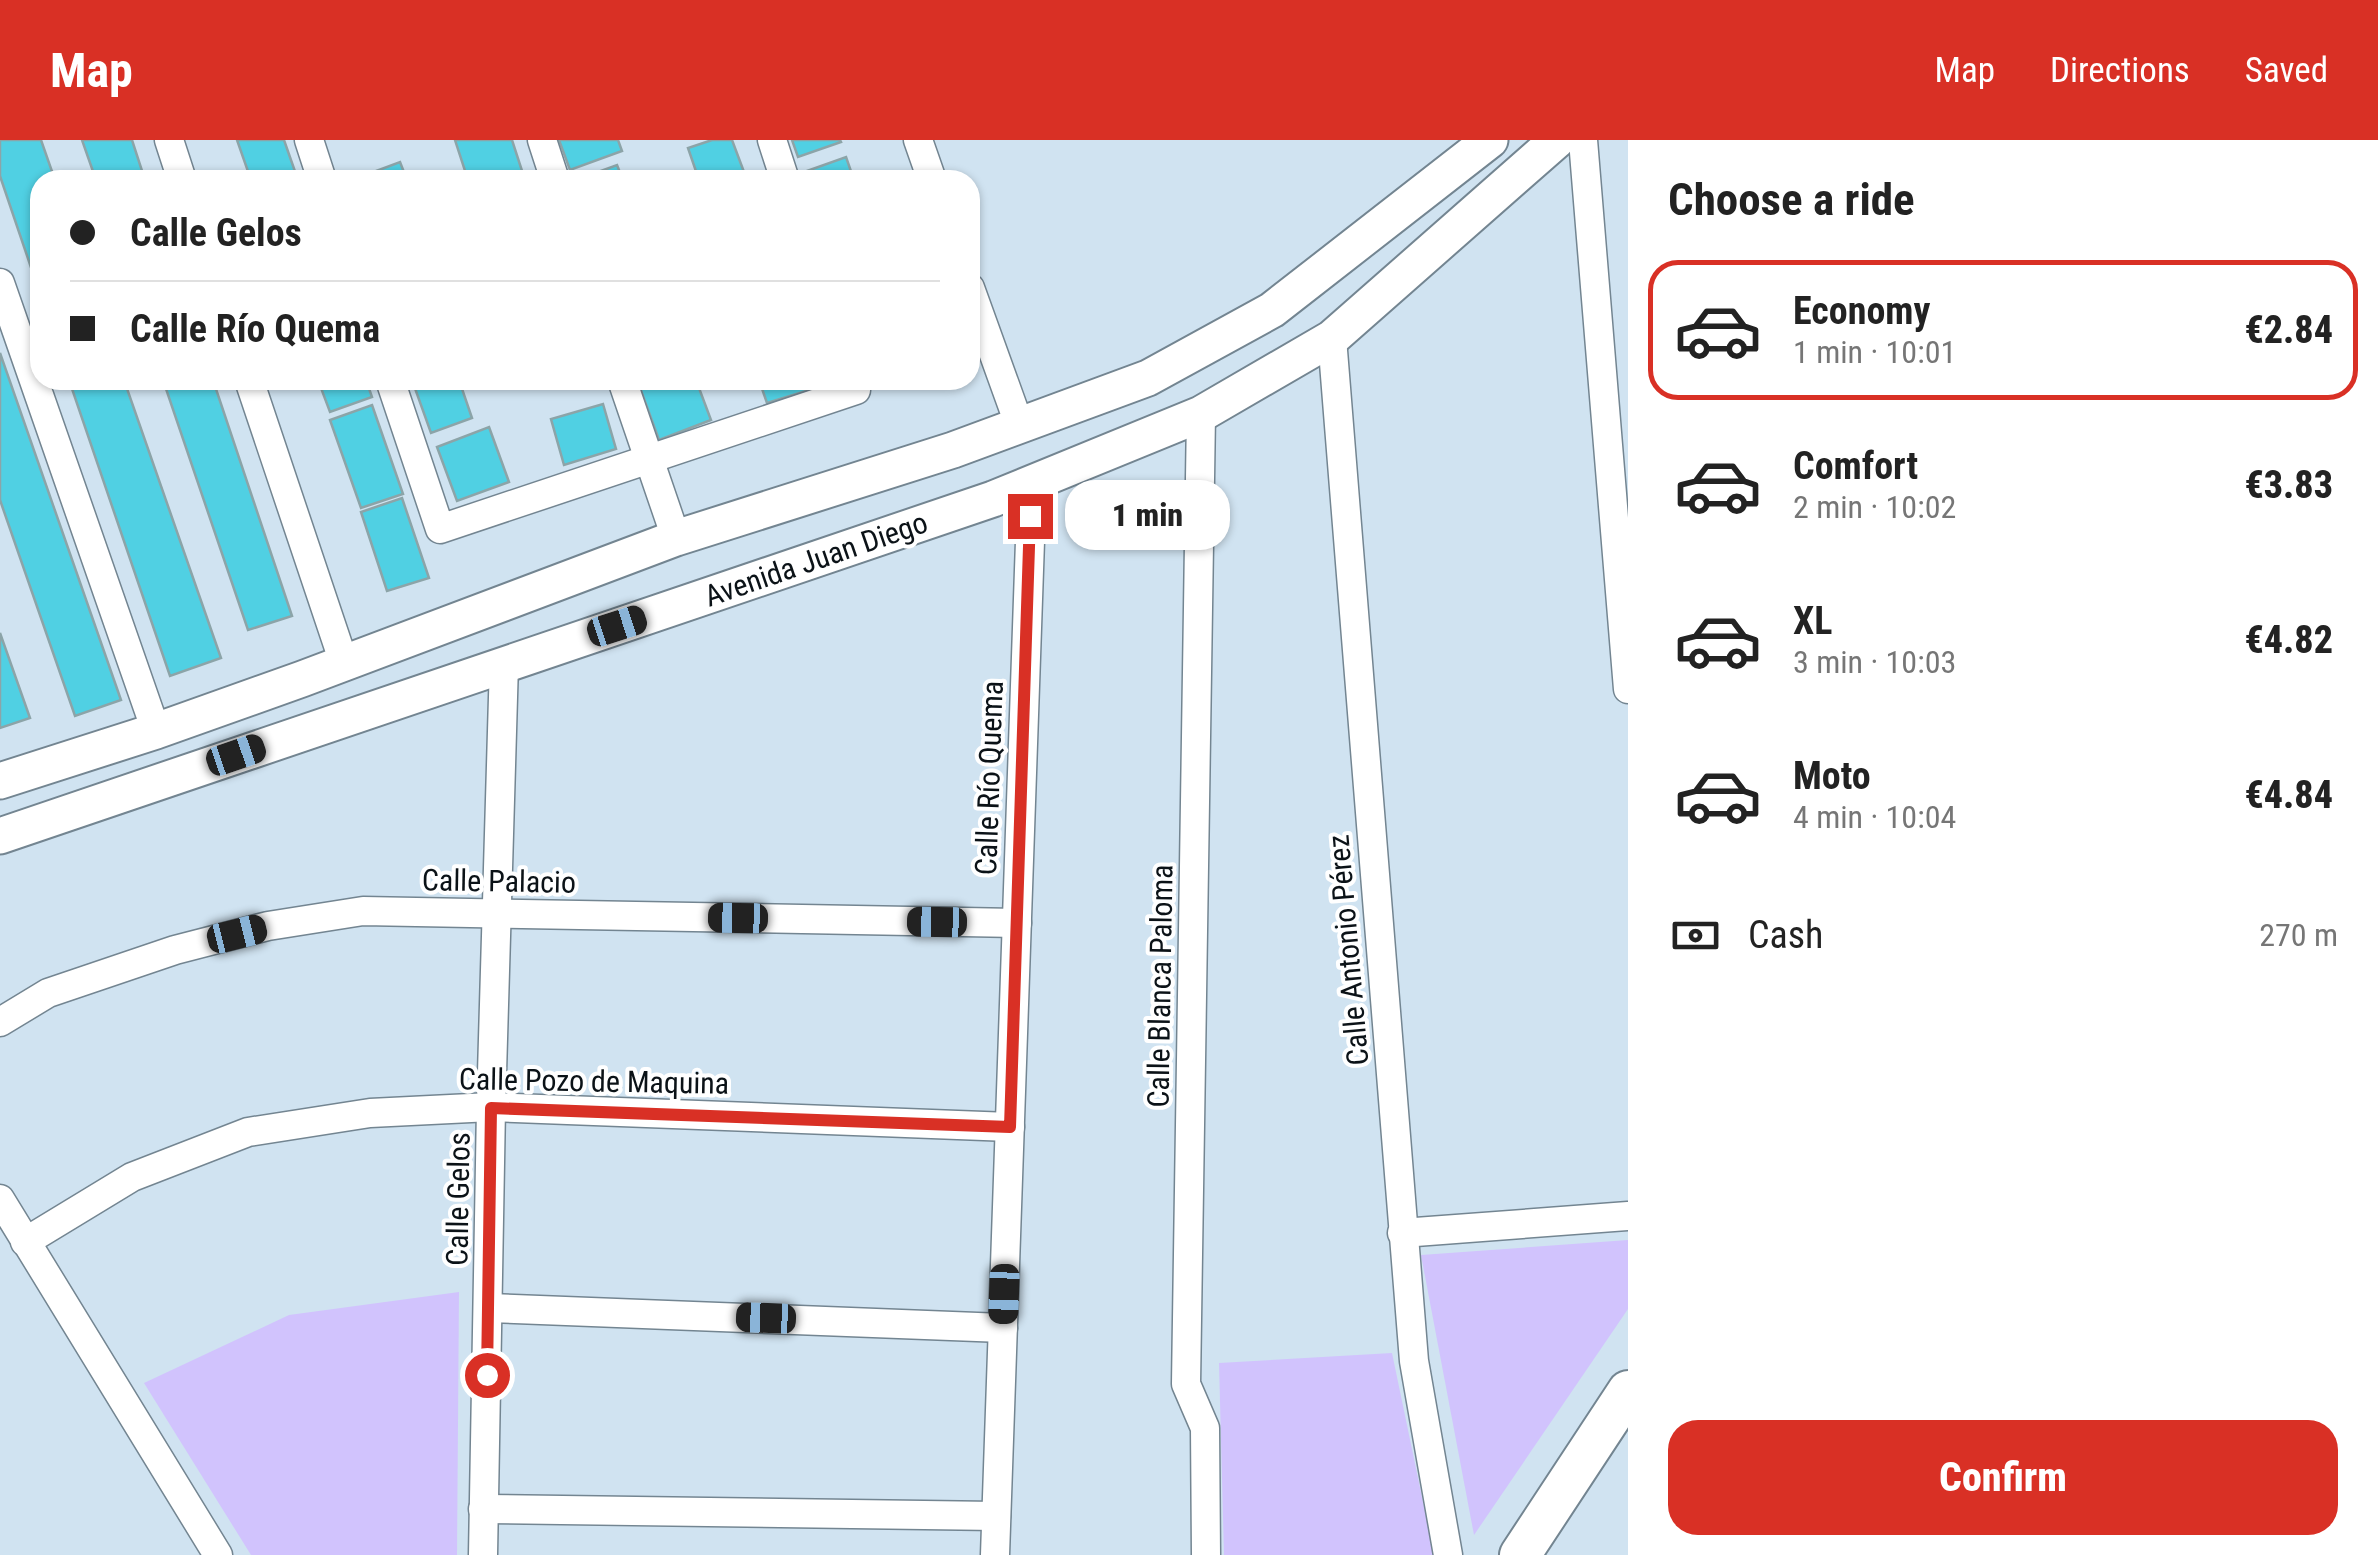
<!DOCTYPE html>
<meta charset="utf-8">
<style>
:root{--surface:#fff;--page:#f6f6f6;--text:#222;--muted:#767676;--line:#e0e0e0;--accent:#d93025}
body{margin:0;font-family:"Roboto Condensed",sans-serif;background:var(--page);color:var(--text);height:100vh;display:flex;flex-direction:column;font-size:38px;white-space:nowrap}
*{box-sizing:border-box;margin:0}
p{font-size:32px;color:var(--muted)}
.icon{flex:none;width:55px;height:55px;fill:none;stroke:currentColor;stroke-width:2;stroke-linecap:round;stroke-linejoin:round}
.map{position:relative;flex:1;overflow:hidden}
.sheet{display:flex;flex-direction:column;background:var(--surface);width:750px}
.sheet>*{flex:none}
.top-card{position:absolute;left:30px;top:30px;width:950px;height:220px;border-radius:30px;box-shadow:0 2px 8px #0004;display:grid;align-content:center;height:220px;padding:0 40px;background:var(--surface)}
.end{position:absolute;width:45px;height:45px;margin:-22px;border:12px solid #d93025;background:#fff;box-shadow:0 0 0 5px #fff}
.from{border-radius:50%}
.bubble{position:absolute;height:70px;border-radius:30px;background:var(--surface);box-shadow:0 2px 8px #0004;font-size:32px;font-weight:800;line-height:70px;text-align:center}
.car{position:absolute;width:30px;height:60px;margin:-30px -15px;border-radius:12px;box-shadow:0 0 8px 2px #0007;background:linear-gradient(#222 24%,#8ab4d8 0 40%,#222 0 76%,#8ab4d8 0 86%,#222 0)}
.top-card b{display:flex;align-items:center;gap:35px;height:95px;font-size:38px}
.top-card b+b{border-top:2px solid var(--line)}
.top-card i{width:25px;height:25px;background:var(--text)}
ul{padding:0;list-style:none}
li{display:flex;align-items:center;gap:30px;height:140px;margin:0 20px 15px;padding:0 20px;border:5px solid transparent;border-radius:30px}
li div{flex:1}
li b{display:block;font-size:38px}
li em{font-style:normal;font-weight:800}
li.current{border-color:var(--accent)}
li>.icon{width:90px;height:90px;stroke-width:1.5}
h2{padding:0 40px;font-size:45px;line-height:120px}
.pay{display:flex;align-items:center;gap:25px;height:110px;padding:0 40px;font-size:38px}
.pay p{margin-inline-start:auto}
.action{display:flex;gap:20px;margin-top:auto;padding:20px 40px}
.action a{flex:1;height:115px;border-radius:30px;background:var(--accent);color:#fff;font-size:40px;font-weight:800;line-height:115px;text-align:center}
header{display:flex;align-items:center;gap:60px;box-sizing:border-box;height:140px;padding:0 50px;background:var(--accent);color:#fff}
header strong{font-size:48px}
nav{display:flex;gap:55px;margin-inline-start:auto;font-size:35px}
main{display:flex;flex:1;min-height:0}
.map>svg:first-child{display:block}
.green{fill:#d1c3fd}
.building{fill:#50d0e3;stroke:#8ca4a8;stroke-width:2.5}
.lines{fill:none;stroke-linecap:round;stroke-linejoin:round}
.minor-casing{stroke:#738591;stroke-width:31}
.tertiary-casing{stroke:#738591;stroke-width:39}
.secondary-casing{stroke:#738591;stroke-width:44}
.minor{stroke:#fff;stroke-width:28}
.tertiary{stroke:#fff;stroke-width:35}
.secondary{stroke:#fff;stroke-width:40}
.route{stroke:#d93025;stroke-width:12}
.labels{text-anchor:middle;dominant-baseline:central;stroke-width:8;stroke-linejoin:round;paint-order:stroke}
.street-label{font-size:30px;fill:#0b1217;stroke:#fff}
</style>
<header>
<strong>Map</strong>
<nav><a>Map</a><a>Directions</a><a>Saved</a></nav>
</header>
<main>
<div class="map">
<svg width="1628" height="1415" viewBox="0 0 1628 1415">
<rect width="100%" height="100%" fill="#d0e3f1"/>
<!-- green -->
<g class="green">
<polygon points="1628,1100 1628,1169 1474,1395 1421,1115"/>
<polygon points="459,1152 457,1415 251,1415 144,1243 289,1175"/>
<polygon points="1392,1213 1434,1415 1224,1415 1219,1223"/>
</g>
<!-- building -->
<g class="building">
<polygon points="0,0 41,0 55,40 40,40 40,154 0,36"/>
<polygon points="82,0 132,0 145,40 96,40"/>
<polygon points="237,0 284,0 298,40 251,40"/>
<polygon points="455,0 512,0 525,40 468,40"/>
<polygon points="559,0 618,0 622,11 570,30"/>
<polygon points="712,0 732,0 747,40 699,40 688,8"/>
<polygon points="792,0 840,0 841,2 798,17"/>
<polygon points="846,17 854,40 807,40 804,32"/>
<polygon points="400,22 407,40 352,40"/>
<polygon points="617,25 623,40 576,40"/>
<polygon points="0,213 121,560 75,576 0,360"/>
<polygon points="69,240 124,240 221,518 170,536"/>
<polygon points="163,240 213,240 292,476 248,490"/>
<polygon points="318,240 366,240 372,257 330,272"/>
<polygon points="412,240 459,240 472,278 431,293"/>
<polygon points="654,240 696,240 711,280 659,300 639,245"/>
<polygon points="759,240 817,240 819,247 767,263"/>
<polygon points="603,264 616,309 564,325 551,279"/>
<polygon points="372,265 403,354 361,368 330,280"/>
<polygon points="489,287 509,342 457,361 437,307"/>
<polygon points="402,358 429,438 387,451 361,372"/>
<polygon points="0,493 30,578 0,588"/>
</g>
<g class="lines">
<!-- minor casing -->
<g class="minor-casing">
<g id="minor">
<polyline points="169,0 182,40"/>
<polyline points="309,0 322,40"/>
<polyline points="542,0 555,40"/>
<polyline points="772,0 785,40"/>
<polyline points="918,0 932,40"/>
<polyline points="1583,0 1628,549"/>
<polyline points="0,143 156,591"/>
<polyline points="970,148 1019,284"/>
<polyline points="1332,198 1414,1221 1448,1415"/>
<polyline points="249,240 344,523"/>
<polyline points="390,240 440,389 856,250 853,240"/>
<polyline points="622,240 676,398"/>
<polyline points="1201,274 1186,1244 1205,1288 1206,1415"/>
<polyline points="0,882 48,853 175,810 268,786 363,771 1017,783"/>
<polyline points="0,1059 218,1415"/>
<polyline points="1402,1093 1628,1076"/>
<polyline points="25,1102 132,1037 248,992 370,973 491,967 1010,987"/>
<polyline points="489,1168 1003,1188"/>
<polyline points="483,1369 996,1376"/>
<polyline points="483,1415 491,967 504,523"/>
<polyline points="995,1415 1032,343"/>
</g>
</g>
<!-- tertiary casing -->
<g class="tertiary-casing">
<g id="tertiary">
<polyline points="0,641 156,591 302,539 676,398 953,310 1148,238 1272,170 1490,0"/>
<polyline points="0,696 993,359 1201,274 1332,198 1557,0"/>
</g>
</g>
<!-- secondary casing -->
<g class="secondary-casing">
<polyline id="secondary" points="1520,1415 1628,1251"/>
</g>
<!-- minor -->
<use href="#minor" class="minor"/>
<!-- tertiary -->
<use href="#tertiary" class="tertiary"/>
<!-- secondary -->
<use href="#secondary" class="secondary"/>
</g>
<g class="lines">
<!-- route -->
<polyline class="route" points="487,1235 491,968 1010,987 1030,376"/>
</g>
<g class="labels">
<!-- street labels -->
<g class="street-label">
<text transform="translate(816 419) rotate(-19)">Avenida Juan Diego</text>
<text transform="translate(989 638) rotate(-88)">Calle Río Quema</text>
<text transform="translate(499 741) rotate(1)">Calle Palacio</text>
<text transform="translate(1348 810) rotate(-95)">Calle Antonio Pérez</text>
<text transform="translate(1160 846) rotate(-89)">Calle Blanca Paloma</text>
<text transform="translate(594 941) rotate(1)">Calle Pozo de Maquina</text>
<text transform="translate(458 1059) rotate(-89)">Calle Gelos</text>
</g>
</g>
</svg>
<i class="end from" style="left:487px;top:1235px"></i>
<i class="end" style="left:1030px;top:376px"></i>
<div class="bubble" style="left:1065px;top:340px;width:165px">1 min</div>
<i class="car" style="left:617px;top:486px;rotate:72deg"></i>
<i class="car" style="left:236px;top:615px;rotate:71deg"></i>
<i class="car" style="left:738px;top:778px;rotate:271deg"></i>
<i class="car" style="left:937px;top:782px;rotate:271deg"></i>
<i class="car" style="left:237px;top:794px;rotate:76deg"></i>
<i class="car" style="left:1004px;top:1154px;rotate:182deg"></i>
<i class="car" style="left:766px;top:1178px;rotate:272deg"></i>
<div class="top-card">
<b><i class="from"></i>Calle Gelos</b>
<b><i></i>Calle Río Quema</b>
</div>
</div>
<section class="sheet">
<h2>Choose a ride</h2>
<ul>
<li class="current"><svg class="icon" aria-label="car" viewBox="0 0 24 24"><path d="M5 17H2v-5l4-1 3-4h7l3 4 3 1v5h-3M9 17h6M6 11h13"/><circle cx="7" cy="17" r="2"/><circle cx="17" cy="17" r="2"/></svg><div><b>Economy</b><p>1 min · 10:01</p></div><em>€2.84</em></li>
<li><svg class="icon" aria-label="car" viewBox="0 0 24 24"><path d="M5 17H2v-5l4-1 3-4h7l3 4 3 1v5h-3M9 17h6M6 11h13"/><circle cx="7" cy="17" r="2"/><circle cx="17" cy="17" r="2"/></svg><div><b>Comfort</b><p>2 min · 10:02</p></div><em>€3.83</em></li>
<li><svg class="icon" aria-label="car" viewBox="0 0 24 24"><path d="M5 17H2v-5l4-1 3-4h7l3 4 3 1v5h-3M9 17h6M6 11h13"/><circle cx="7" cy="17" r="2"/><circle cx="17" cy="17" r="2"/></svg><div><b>XL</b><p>3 min · 10:03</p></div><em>€4.82</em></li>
<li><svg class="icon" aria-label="car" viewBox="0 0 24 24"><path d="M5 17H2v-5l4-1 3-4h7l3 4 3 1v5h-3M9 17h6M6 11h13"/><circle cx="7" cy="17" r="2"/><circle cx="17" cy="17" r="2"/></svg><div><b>Moto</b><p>4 min · 10:04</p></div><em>€4.84</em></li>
</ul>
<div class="pay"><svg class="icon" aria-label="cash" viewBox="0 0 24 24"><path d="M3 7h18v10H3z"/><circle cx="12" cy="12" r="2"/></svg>Cash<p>270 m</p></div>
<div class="action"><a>Confirm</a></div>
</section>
</main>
